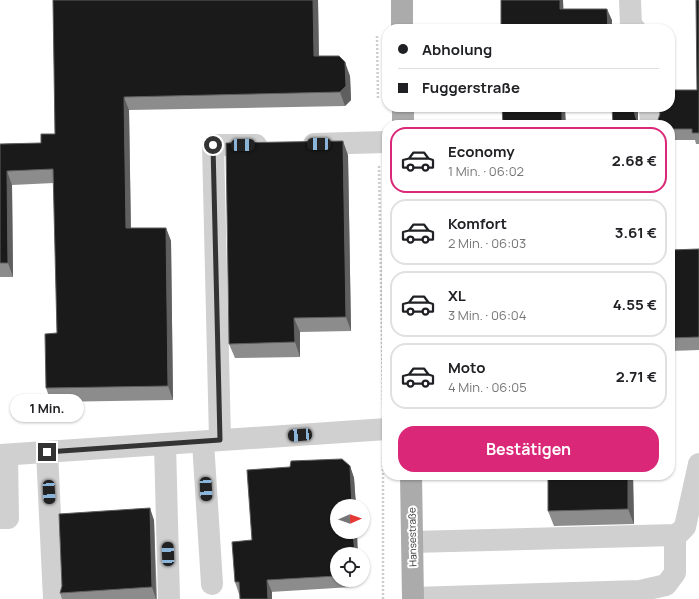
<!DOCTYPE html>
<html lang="de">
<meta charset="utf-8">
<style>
:root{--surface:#fff;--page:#f2f2f2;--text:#202124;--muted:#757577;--line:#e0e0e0;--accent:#db2777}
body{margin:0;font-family:Manrope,sans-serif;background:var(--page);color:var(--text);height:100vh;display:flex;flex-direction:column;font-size:15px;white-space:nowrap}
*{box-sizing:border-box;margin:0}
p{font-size:13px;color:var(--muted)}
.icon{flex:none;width:22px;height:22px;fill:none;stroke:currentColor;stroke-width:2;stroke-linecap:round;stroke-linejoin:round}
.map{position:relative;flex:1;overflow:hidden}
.panel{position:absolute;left:382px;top:120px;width:293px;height:360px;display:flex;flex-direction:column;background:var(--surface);border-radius:16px;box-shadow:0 1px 3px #0004}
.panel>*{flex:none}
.top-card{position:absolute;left:382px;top:24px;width:293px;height:88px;border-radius:16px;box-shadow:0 1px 3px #0004;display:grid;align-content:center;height:88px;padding:0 16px;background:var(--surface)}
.needle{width:26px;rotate:88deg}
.controls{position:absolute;left:330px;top:499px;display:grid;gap:8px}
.controls a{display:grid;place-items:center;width:40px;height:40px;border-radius:50%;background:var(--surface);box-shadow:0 1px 3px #0004;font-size:20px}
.end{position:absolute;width:18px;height:18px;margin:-9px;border:5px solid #333;background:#fff;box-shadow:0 0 0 2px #fff}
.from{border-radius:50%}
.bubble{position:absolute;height:28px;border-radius:14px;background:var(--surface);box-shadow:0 1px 3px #0004;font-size:13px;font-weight:700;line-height:28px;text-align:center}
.car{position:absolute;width:12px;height:24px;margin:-12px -6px;border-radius:5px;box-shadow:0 0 3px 1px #0007;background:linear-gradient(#222 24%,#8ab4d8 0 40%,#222 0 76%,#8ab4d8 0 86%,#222 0)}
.top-card b{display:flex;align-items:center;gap:14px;height:38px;font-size:15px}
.top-card b+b{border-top:1px solid var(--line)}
.top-card i{width:10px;height:10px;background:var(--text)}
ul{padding:7px 0 0;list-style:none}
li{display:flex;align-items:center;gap:12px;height:66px;margin:0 8px 6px;padding:0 8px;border:2px solid var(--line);border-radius:16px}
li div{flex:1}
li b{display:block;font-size:15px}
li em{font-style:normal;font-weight:700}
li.active{border-color:var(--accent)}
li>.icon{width:36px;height:36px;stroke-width:1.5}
.cta{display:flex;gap:8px;margin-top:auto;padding:8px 16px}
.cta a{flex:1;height:46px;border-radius:16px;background:var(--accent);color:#fff;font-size:16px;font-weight:700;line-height:46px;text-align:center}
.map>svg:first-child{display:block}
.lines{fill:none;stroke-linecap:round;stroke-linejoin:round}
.path{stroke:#cdcdcd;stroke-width:2.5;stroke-dasharray:2 2;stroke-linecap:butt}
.minor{stroke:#d0d0d0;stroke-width:22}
.major{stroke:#ababab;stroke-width:22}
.wall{fill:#8c8c8c}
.shaded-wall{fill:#5f5f5f}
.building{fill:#1a1a1a;stroke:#5f5f5f}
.route{stroke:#333;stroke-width:5}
.labels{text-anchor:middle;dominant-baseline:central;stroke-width:4;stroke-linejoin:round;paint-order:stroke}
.street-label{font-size:10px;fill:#333;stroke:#fff}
</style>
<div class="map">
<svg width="699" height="599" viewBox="0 0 699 599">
<rect width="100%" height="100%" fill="#fff"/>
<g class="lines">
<!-- path -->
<g class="path">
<polyline points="377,36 378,99"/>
<polyline points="379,166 383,405"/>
<polyline points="383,599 383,454"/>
</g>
<!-- minor -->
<g class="minor">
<polyline points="630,0 631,25 635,29"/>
<polyline points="650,107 651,125"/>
<polyline points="314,144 387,142"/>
<polyline points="220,440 213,145 256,145"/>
<polyline points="203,442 212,584"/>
<polyline points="165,444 169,599"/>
<polyline points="47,452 54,599"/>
<polyline points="0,455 387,429"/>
<polyline points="0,518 8,518 7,455"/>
<polyline points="412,542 675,535 680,532 685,527 699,464"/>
<polyline points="413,598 640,591 666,585 675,573 675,535"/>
</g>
<!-- major -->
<g class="major">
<polyline points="402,0 402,29"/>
<polyline points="403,107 403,125"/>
<polyline points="411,475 413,599"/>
</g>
</g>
<!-- wall -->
<g class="wall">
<polygon points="53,0 318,0 319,56 350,76 351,100 345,106 129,110 131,228 166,228 171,241 173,400 51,402 46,388 57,333 54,183 12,185 13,277 0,277 0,144 41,143 55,134"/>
<polygon points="699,0 699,144 696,144 695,140 670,140 670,125 697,90"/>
<polygon points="348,155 351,331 300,332 300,357 235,358 229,344"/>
<polygon points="699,249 699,350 670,351 670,250"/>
<polygon points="350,466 354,478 356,506 337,506 337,580 358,580 352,587 239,594 235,582 252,540"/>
<polygon points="633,475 634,524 554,526 548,511"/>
<polygon points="154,520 157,599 62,599 60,593"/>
</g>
<!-- shaded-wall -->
<g class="shaded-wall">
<polygon points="313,0 318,0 319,70 314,56"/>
<polygon points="560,0 563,0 564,20 560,9"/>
<polygon points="607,9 612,20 612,29 608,29"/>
<polygon points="345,62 350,76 351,100 345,106 340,92"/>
<polygon points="124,97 129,110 131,242 126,228"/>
<polygon points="562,107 565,107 566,125 562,125"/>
<polygon points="634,107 638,107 638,125 635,115"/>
<polygon points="343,141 348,155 351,331 346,317"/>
<polygon points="7,171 12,185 13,277 8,263"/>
<polygon points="166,228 171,241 173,400 168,386"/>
<polygon points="294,318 300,332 300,357 295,342"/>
<polygon points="350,466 354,478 356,506 352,506"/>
<polygon points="628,475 633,475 634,524 628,509"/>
<polygon points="150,508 154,520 156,599 152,587"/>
<polygon points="353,532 357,532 358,554 355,554"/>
<polygon points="267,580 272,592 272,599 268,599"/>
<polygon points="350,580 358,580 352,587"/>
</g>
<!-- building -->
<g class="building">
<polygon points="53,0 313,0 314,56 339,56 345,62 346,86 340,92 124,97 126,228 166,228 168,386 46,388 45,334 57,333 53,169 7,171 8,263 0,263 0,144 41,143 41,134 55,134"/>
<polygon points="501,0 560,0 560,9 607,9 608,29 501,29"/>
<polygon points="696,0 699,0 699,133 692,133 692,129 670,129 670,125 653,125 658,120 660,114 659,107 670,107 670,90 697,90"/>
<polygon points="502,107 562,107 562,125 503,125"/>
<polygon points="612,107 634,107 635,115 637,121 641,125 613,125"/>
<polygon points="343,141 346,317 294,318 295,342 229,344 226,143"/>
<polygon points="699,249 699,337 670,338 670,250"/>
<polygon points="342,459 350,466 352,506 337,506 337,532 353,532 355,554 337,554 337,576 267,580 268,599 240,599 239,582 235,582 232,542 252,540 247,470 290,467 291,461"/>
<polygon points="548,475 628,475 628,509 548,511"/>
<polygon points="150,508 152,587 60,593 62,586 59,514"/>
</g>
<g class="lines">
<!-- route -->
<polyline class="route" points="47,452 220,440 213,145"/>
</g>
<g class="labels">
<!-- street labels -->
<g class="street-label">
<text transform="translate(412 537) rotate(-91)">Hansestraße</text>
</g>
</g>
</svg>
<div class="controls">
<a><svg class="needle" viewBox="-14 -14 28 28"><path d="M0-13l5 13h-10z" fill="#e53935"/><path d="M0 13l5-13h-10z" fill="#757577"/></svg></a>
<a><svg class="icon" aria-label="locate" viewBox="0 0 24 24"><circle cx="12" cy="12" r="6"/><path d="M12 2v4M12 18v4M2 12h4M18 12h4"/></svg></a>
</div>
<i class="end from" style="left:213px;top:145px"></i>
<i class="end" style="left:47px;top:452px"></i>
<div class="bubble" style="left:10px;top:394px;width:74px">1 Min.</div>
<i class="car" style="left:319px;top:144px;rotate:269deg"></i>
<i class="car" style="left:243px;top:145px;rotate:89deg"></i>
<i class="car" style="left:300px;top:435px;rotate:266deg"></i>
<i class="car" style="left:206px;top:489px;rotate:177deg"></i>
<i class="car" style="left:49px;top:492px;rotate:177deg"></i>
<i class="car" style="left:168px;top:554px;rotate:358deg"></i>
<div class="top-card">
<b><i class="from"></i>Abholung</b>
<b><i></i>Fuggerstraße</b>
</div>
<section class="panel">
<ul>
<li class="active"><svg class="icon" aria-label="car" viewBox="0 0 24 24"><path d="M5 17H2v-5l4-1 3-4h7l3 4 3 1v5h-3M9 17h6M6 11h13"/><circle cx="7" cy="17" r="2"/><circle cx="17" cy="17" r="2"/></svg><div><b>Economy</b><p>1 Min. · 06:02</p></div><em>2.68 €</em></li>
<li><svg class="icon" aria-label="car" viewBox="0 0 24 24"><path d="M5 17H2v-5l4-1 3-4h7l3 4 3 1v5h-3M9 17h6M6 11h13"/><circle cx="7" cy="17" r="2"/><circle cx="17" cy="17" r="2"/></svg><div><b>Komfort</b><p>2 Min. · 06:03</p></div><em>3.61 €</em></li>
<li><svg class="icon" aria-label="car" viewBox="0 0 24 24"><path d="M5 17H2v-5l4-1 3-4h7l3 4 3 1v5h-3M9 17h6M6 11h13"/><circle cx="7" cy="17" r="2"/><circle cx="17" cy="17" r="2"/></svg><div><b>XL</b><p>3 Min. · 06:04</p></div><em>4.55 €</em></li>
<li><svg class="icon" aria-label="car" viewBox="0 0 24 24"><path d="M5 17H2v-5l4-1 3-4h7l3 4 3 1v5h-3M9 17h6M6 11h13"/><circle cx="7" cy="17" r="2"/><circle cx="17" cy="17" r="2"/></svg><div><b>Moto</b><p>4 Min. · 06:05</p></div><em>2.71 €</em></li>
</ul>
<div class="cta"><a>Bestätigen</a></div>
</section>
</div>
